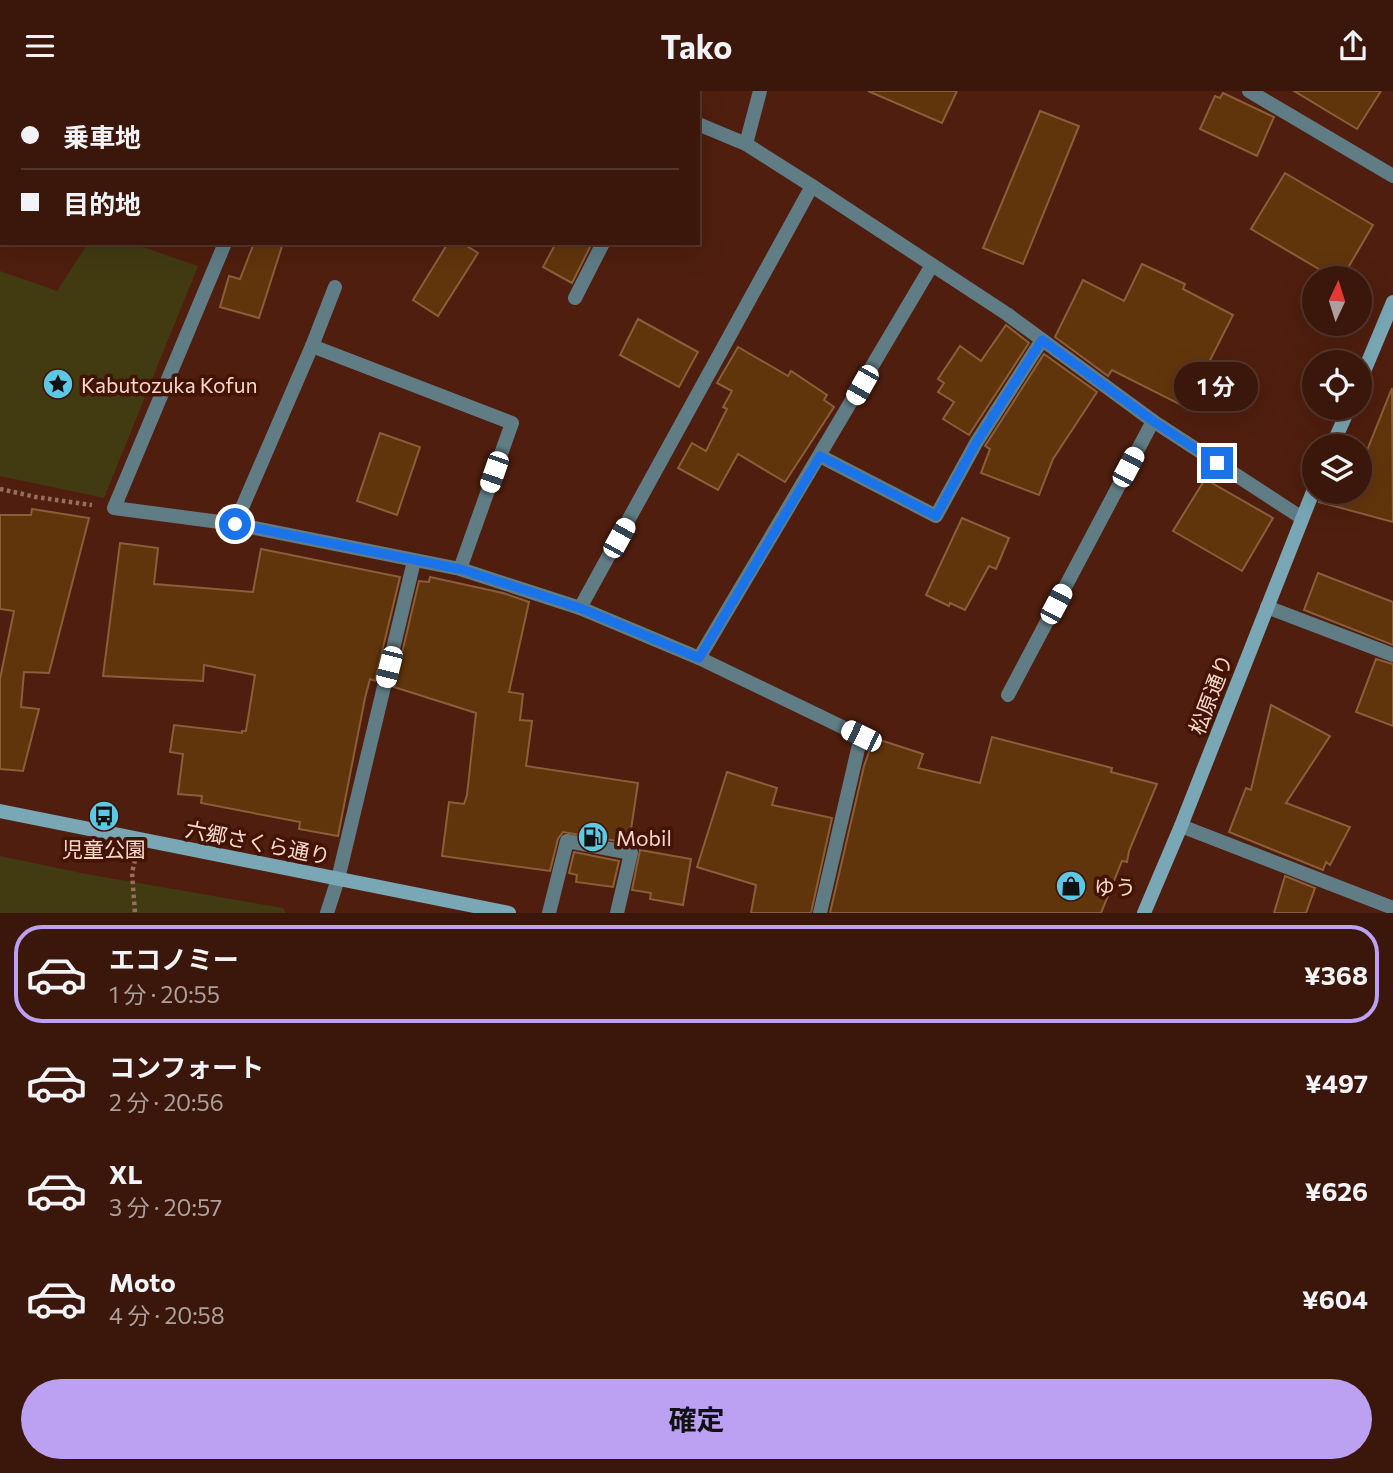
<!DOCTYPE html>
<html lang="ja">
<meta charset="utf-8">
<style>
:root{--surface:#3b160a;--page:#421f13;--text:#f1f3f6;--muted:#ac9f9c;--line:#54352b;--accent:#bca0f2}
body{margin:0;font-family:Commissioner,"Noto Sans JP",sans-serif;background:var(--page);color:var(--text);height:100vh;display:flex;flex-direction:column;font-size:26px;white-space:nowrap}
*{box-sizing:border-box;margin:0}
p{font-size:23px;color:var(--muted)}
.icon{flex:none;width:38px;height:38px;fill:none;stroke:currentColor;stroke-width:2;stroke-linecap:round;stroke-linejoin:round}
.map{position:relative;height:822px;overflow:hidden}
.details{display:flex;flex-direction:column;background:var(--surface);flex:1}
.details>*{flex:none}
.guide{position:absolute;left:0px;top:0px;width:700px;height:154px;box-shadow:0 7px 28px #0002,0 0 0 2px var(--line);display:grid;align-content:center;height:154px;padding:0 21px;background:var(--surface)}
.needle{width:46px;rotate:4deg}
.fabs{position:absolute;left:1302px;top:175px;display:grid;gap:14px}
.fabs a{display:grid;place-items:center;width:70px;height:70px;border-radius:50%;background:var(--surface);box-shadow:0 7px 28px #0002,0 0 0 2px var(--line);font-size:35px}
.end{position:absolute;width:32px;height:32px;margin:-16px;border:9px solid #1a73e8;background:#fff;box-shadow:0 0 0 4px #fff}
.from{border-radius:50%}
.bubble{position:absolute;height:49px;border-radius:24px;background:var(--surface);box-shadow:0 7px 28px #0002,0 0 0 2px var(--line);font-size:23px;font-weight:700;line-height:49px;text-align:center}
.car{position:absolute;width:21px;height:42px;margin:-21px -10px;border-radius:9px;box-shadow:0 0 5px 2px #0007;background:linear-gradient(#fff 24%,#345 0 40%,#fff 0 76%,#345 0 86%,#fff 0)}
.guide b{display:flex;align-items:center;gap:24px;height:66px;font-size:26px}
.guide b+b{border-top:2px solid var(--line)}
.guide i{width:18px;height:18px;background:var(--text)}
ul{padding:12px 0 0;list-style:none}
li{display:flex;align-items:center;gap:21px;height:98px;margin:0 14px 10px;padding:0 7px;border:4px solid transparent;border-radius:28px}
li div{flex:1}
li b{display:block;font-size:26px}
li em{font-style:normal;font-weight:700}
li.active{border-color:var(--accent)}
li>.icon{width:63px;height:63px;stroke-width:1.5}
.button{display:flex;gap:14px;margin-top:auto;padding:14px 21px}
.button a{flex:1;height:80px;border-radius:42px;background:var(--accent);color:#111;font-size:28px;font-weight:700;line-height:80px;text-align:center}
header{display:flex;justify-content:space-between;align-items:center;height:91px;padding:0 21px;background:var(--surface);font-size:32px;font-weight:700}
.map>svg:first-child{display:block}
.green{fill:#423b11}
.building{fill:#61350b;stroke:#8b5e3a;stroke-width:2}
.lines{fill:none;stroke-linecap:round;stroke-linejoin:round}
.path{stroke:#976d5f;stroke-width:4.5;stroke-dasharray:3.5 3.5;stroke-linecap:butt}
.service{stroke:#607c85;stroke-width:14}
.minor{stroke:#607c85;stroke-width:14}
.secondary{stroke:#79a7b5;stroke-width:14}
.route{stroke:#1a73e8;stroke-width:9}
.labels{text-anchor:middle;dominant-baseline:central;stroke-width:7;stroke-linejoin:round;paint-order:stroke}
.poi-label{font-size:21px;fill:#f8d8cd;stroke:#431404;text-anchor:start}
.street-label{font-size:21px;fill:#f8d8cd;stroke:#431404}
</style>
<header><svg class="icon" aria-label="menu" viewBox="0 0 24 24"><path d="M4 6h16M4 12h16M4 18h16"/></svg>Tako<svg class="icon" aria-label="share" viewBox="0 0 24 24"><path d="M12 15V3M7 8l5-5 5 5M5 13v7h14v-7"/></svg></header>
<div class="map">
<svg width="1393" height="822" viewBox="0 0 1393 822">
<rect width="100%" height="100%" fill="#4f1e0e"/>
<!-- green -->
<g class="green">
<polygon points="88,152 131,152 198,175 104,407 0,385 0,180 57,200"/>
<polygon points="0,765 86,783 283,817 286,822 0,822"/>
</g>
<!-- building -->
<g class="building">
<polygon points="868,0 957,0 942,32"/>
<polygon points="1294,0 1381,0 1357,38"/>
<polygon points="1223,2 1274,26 1257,65 1200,38 1215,5 1220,7"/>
<polygon points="1040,20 1079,35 1023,173 983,157"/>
<polygon points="1285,82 1373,134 1342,187 1334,187 1251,138"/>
<polygon points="254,152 283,152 259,227 220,216 229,185 240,188"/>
<polygon points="448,152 462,152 478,162 438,225 413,209"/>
<polygon points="556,152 592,152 572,192 543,176"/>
<polygon points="1142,173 1185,193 1183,198 1233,224 1203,283 1206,284 1189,318 1112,279 1108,285 1055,246 1083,189 1124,210"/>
<polygon points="638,228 698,261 679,296 620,264"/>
<polygon points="1006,234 1029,252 969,344 943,328 954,311 938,301 944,292 938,288 960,255 981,270"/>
<polygon points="738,256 788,285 791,280 827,304 824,309 834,316 785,391 738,363 718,399 678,377 692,352 706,360 727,318 723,316 732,300 717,292"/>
<polygon points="1044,263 1097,301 1053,368 1039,404 981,382 990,358 985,355"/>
<polygon points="1392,297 1393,431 1319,411 1323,401 1360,401 1360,377"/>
<polygon points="380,342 420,356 397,424 357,410"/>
<polygon points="1205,388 1273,427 1242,480 1173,440"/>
<polygon points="32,418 89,427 49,582 24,581 21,616 39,618 23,680 0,678 0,588 14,520 0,518 0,424 31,424"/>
<polygon points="962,427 1009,447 996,478 989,475 965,519 950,512 949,515 926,504"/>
<polygon points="120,452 158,457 154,493 253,501 261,458 400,486 375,590 370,588 365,607 338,745 299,738 300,731 201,712 202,705 178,703 183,663 170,661 174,634 242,642 242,640 246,640 255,584 204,574 203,590 103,585"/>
<polygon points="1318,482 1393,511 1393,554 1304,519"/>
<polygon points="430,486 503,502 529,511 509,601 523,603 520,629 532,630 526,675 638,692 629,752 563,741 558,748 550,780 442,765 449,711 464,713 467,704 476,622 394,596 419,490 429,491"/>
<polygon points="1376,568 1393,573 1393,635 1356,621"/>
<polygon points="1271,614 1330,645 1286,712 1350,736 1330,774 1326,771 1323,779 1229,741 1246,697 1251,699"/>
<polygon points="992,646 1112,677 1111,681 1157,693 1129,760 1127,771 1122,770 1101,822 830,822 864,675 874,647 923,663 918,677 980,692"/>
<polygon points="727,681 777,697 772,714 832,727 811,822 751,822 756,794 697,776"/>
<polygon points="640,759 691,768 683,814 650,808 651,802 632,799"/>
<polygon points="574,761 619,770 613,796 576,791 577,784 569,782"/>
<polygon points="1285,785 1315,797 1306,822 1274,822"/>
</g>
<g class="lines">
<!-- path -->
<g class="path">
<polyline points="0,398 36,406 92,414"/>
<polyline points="135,769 132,782 135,822"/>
</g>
<!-- service -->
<g class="service">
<polyline points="0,36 2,37"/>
<polyline points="575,207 603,152"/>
<polyline points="820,365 936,425 976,352 1042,249"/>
<polyline points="1267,516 1393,564"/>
<polyline points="580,517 812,95"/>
<polyline points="1181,735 1393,817"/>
<polyline points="549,822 567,750 631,762 617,822"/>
</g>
<!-- minor -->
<g class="minor">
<polyline points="618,0 622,2"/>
<polyline points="1249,0 1393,85"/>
<polyline points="21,2 21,0"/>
<polyline points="698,33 746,53 812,95 1007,223 1153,330 1302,427"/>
<polyline points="746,53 760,0"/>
<polyline points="0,75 2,68"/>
<polyline points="225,152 114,417 235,433 460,478 580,517 699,567 861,645 820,822"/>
<polyline points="312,255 512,332 460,478"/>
<polyline points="235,433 312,255 335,196"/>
<polyline points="699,567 932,174"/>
<polyline points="1008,604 1153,330"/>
<polyline points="327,822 338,788 414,470"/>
</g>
<!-- secondary -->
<g class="secondary">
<polyline points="1360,290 1393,211"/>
<polyline points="1332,355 1349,317"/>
<polyline points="0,720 509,822"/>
<polyline points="1144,822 1181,735 1314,398"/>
</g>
</g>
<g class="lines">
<!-- route -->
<polyline class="route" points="235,433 460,478 580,517 699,567 820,365 936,425 976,352 1042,249 1153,330 1217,372"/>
</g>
<!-- icons -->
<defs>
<g id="sight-disc" transform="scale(1.575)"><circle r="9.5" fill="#5bc8e6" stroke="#431404"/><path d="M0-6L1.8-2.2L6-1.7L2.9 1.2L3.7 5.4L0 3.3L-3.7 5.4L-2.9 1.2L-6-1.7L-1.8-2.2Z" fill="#111"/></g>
<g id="bus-disc" transform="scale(1.575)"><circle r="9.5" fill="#5bc8e6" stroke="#431404"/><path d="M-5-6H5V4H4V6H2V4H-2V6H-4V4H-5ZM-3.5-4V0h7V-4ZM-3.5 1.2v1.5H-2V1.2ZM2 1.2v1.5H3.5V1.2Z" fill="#111"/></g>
<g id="fuel-disc" transform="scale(1.575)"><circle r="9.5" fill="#5bc8e6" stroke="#431404"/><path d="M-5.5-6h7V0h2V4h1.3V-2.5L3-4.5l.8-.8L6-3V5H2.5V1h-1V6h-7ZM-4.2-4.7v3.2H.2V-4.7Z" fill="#111"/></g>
<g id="shop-disc" transform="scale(1.575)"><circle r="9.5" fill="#5bc8e6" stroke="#431404"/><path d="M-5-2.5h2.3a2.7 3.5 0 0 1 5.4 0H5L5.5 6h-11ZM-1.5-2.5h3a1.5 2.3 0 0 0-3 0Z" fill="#111"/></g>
</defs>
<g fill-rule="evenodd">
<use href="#sight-disc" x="58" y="293"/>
<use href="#bus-disc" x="104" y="725"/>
<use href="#fuel-disc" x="593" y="746"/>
<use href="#shop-disc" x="1071" y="795"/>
</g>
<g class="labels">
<!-- poi labels -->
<g class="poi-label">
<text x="81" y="293">Kabutozuka Kofun</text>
<text x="616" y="746">Mobil</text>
<text x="104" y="757" text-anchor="middle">児童公園</text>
<text x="1094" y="795">ゆう</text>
</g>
<!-- street labels -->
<g class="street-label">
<text transform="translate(1210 603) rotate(-69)">松原通り</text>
<text transform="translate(258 751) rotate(11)">六郷さくら通り</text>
</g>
</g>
</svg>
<div class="fabs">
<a><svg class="needle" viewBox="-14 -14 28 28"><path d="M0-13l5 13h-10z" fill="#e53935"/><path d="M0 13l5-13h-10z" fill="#ac9f9c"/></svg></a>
<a><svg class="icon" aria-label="locate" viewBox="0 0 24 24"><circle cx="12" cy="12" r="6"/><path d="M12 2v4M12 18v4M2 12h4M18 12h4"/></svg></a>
<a><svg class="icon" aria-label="layers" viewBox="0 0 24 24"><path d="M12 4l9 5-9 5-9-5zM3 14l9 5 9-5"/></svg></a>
</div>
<i class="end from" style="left:235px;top:433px"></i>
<i class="end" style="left:1217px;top:372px"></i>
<div class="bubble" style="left:1174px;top:271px;width:84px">1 分</div>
<i class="car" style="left:862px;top:294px;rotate:210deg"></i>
<i class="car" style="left:1128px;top:376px;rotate:28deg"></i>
<i class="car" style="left:494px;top:381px;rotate:199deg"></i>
<i class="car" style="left:619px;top:447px;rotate:29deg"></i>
<i class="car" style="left:1056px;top:513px;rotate:28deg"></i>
<i class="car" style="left:389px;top:576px;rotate:194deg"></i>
<i class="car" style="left:861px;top:645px;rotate:296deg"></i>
<div class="guide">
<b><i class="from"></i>乗車地</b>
<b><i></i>目的地</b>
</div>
</div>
<section class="details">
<ul>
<li class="active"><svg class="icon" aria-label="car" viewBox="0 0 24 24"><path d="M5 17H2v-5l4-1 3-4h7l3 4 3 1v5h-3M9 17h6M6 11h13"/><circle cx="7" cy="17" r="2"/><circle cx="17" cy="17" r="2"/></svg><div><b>エコノミー</b><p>1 分 · 20:55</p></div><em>¥368</em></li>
<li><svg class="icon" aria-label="car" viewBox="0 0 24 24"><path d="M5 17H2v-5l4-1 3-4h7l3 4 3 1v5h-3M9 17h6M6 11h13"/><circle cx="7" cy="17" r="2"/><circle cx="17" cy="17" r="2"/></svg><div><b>コンフォート</b><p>2 分 · 20:56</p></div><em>¥497</em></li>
<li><svg class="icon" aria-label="car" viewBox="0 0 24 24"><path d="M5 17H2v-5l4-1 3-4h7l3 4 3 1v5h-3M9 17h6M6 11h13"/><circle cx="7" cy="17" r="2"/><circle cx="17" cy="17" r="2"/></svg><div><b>XL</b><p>3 分 · 20:57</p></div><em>¥626</em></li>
<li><svg class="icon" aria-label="car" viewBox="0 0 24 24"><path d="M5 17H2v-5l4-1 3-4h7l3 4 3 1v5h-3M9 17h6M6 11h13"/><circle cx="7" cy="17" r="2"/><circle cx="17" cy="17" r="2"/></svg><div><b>Moto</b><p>4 分 · 20:58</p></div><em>¥604</em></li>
</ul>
<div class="button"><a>確定</a></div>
</section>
